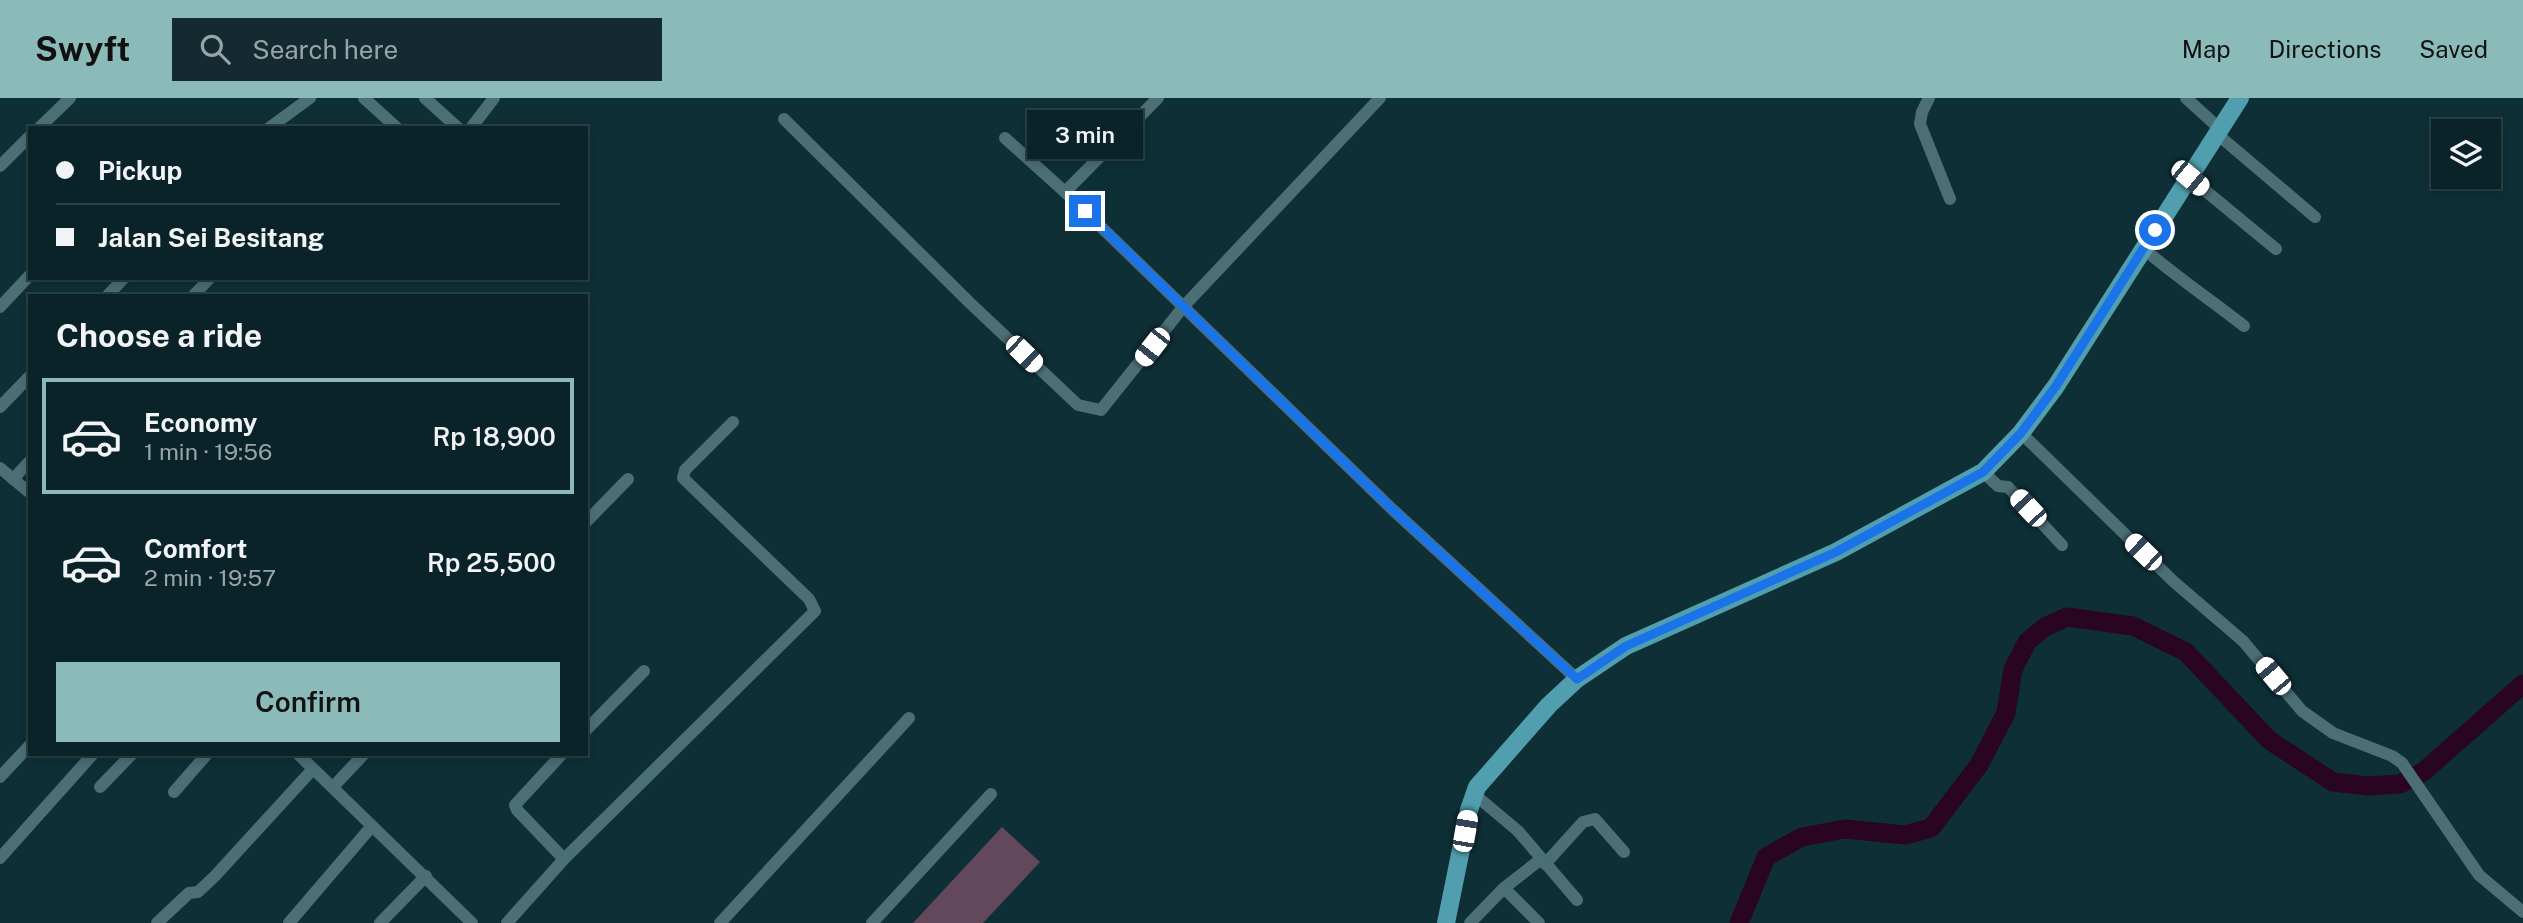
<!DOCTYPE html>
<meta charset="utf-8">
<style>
:root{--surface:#0a2328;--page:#132b30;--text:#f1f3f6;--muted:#99a4a8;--line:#2a4045;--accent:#8bbbb9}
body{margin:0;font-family:"Public Sans",sans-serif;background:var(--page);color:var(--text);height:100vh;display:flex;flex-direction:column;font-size:26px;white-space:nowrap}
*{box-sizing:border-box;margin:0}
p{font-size:23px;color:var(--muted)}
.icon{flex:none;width:38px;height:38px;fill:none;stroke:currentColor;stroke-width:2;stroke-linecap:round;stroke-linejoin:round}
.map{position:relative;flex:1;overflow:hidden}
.side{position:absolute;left:28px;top:196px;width:560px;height:462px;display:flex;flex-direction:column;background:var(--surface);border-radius:0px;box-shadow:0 4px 10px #0003,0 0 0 2px var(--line)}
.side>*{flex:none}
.hud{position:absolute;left:28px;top:28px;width:560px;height:154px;border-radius:0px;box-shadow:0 4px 10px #0003,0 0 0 2px var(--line);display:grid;align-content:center;height:154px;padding:0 28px;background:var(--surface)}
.tools{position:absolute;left:2431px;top:21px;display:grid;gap:14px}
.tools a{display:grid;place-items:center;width:70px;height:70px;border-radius:0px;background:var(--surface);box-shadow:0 4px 10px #0003,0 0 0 2px var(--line);font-size:35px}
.end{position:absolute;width:32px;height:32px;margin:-16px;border:9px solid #1a73e8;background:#fff;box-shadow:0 0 0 4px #fff}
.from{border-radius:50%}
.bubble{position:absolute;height:49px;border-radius:0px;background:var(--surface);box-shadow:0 4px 10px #0003,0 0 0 2px var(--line);font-size:23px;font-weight:600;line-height:49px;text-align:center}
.car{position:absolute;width:21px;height:42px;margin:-21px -10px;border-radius:9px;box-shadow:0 0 5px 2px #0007;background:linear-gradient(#fff 24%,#345 0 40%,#fff 0 76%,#345 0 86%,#fff 0)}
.hud b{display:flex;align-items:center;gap:24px;height:66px;font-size:26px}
.hud b+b{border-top:2px solid var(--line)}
.hud i{width:18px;height:18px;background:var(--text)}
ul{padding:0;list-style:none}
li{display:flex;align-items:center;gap:21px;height:116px;margin:0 14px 10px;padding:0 14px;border:4px solid transparent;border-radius:0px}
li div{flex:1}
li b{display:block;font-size:26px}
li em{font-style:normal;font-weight:600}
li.on{border-color:var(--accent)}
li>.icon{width:63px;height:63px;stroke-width:1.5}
h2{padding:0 28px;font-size:32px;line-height:84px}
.button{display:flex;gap:14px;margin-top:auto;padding:14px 28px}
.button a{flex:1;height:80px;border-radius:0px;background:var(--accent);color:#111;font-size:28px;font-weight:600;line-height:80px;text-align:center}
header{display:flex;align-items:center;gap:42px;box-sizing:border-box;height:98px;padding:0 35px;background:var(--accent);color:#111}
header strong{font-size:33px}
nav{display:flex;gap:38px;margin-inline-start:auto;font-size:24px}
.search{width:490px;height:63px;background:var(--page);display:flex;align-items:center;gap:18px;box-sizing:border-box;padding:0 24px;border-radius:0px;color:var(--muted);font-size:26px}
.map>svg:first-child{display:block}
.green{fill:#62485a}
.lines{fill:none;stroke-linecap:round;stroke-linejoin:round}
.river{stroke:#290521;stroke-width:19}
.street{stroke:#4c6e75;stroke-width:12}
.primary{stroke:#519fae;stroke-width:18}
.route{stroke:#1a73e8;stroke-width:9}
</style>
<header>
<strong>Swyft</strong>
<div class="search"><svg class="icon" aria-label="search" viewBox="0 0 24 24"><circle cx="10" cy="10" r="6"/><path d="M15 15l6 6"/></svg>Search here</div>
<nav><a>Map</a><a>Directions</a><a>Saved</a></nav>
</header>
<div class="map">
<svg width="2523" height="825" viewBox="0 0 2523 825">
<rect width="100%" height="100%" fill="#0e2f36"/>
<!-- green -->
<polygon class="green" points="1002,729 1040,764 983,825 913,825"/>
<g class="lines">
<!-- river -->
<polyline class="river" points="1739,825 1766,759 1802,739 1845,731 1905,737 1931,730 1979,667 2006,615 2013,571 2027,544 2045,529 2067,519 2133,528 2186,554 2269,642 2333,684 2368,688 2400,686 2423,674 2523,586"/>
<!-- street -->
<g class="street">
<polyline points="364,0 397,30"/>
<polyline points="425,0 458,30"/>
<polyline points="1929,0 1922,14 1920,26 1950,101"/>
<polyline points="2186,0 2220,31"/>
<polyline points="784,21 970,205 1078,307 1101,312 1184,208 1380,0"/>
<polyline points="39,30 70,0"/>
<polyline points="269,30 310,0"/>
<polyline points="471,30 494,0"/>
<polyline points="2217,36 2315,119"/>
<polyline points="1005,40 1065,94 1392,411 1577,581"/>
<polyline points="0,68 30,38"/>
<polyline points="2190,80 2276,151"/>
<polyline points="1065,94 1158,0"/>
<path d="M2143 150C2175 178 2211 202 2244 228"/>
<polyline points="107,198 124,180"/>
<polyline points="193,198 210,180"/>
<polyline points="0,209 30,177"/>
<polyline points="0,309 30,278"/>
<polyline points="2021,335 2173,483 2243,543 2302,613 2333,635 2392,658 2402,665 2479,777 2523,814"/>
<polyline points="0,370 30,395"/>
<polyline points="1983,374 1998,388 2008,389 2062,447"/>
<polyline points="13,381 30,363"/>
<polyline points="586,424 628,381"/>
<polyline points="586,632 644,573"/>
<polyline points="298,656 472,825"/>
<polyline points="562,656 515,707 517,712 564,761"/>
<polyline points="0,679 30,647"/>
<polyline points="100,689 132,656"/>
<polyline points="333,689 364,656"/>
<polyline points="174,694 207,656"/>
<polyline points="1474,696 1518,733 1577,802"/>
<polyline points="0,760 93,656"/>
<polyline points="1545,766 1583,724 1595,721 1624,754"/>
<polyline points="1504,790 1541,761"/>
<polyline points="157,825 189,795 198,794 215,778 313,671"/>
<polyline points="289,825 372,728"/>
<polyline points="380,825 426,778"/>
<polyline points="507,825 564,761 815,513 809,501 683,380 685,372 733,324"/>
<polyline points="720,825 909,620"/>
<polyline points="872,825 991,696"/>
<polyline points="1470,825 1504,790 1539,825"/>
</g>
<!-- primary -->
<polyline class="primary" points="1446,825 1469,712 1477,689 1549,607 1577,581 1626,548 1836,454 1983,374 2021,335 2056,288 2240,0"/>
</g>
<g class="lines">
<!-- route -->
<polyline class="route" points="1085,113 1392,411 1577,581 1626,548 1836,454 1983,374 2021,335 2056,288 2155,132"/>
</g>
</svg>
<div class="tools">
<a><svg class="icon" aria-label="layers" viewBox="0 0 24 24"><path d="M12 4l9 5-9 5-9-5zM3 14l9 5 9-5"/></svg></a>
</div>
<i class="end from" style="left:2155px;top:132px"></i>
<i class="end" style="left:1085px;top:113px"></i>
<div class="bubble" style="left:1027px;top:12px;width:116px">3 min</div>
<i class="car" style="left:2190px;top:80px;rotate:130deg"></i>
<i class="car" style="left:1152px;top:249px;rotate:218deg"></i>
<i class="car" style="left:1024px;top:256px;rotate:134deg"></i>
<i class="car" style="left:2028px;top:410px;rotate:317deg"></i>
<i class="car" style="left:2143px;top:454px;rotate:314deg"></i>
<i class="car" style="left:2273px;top:578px;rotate:320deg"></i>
<i class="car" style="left:1465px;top:733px;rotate:10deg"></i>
<div class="hud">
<b><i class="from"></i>Pickup</b>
<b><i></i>Jalan Sei Besitang</b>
</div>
<section class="side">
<h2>Choose a ride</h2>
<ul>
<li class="on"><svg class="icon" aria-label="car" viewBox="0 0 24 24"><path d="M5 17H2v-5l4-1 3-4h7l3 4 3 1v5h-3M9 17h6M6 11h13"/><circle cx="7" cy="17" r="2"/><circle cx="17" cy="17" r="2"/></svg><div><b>Economy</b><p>1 min · 19:56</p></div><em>Rp 18,900</em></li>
<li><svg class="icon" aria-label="car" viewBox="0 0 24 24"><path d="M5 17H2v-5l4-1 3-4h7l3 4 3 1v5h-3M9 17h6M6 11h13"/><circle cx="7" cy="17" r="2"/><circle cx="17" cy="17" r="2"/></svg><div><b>Comfort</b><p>2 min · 19:57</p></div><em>Rp 25,500</em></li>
</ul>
<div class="button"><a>Confirm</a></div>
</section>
</div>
